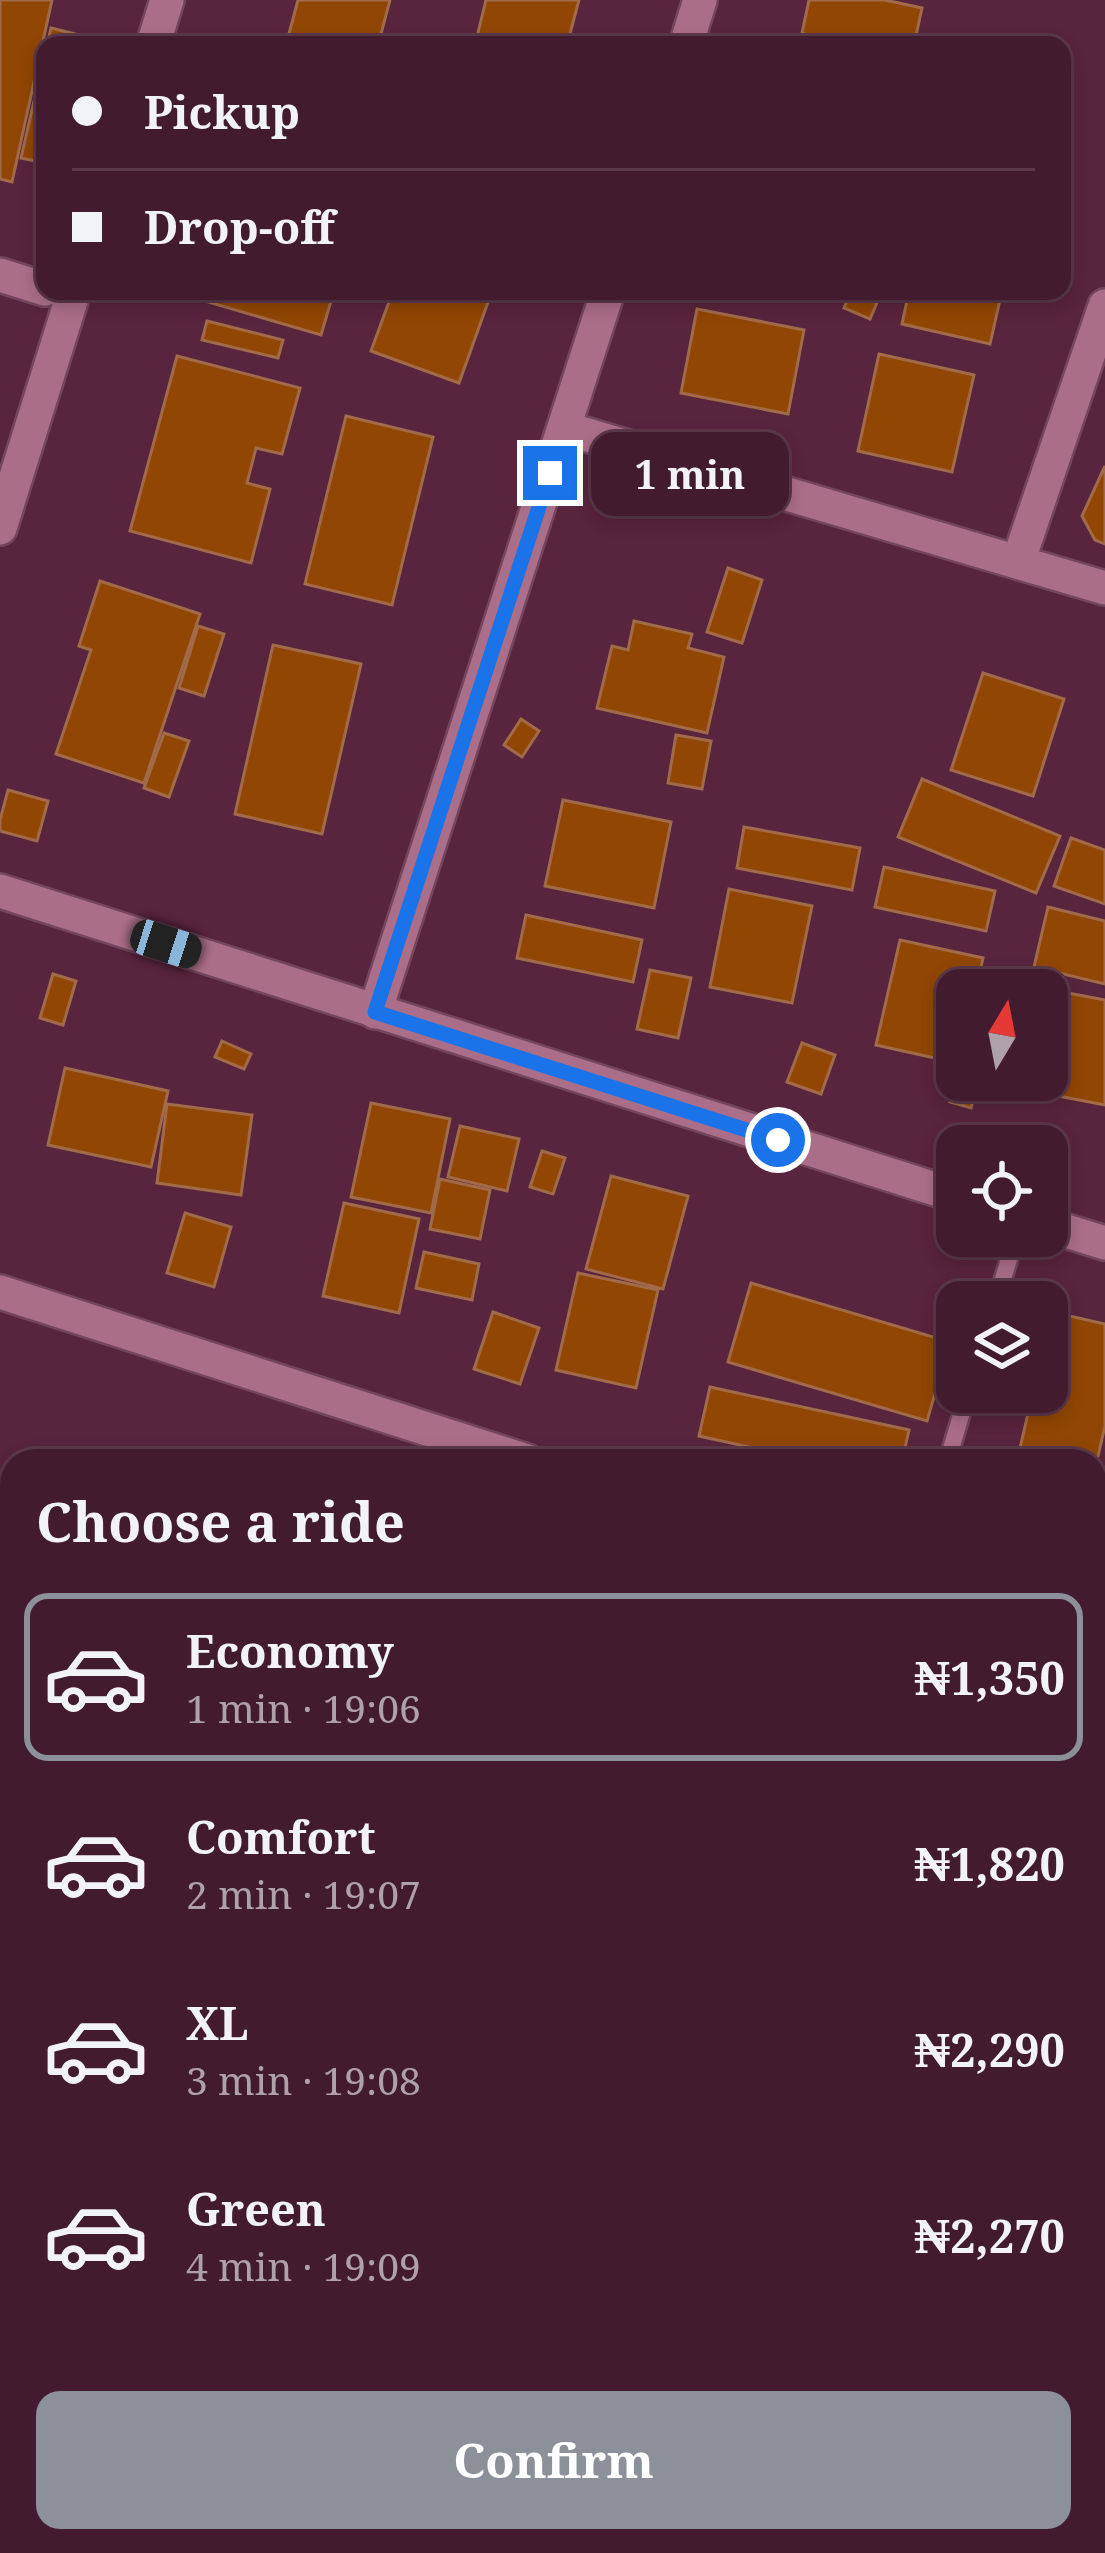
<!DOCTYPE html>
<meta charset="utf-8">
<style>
:root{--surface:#431b2e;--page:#4d283a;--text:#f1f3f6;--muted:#afa1aa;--line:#5b394a;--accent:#8c9099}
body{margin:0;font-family:"Noto Serif",serif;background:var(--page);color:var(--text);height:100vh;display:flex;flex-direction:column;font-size:45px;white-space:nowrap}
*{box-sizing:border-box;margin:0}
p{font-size:39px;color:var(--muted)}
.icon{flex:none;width:66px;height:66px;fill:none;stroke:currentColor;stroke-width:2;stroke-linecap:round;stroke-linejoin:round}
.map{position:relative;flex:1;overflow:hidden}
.side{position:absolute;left:0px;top:1449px;width:1107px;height:1104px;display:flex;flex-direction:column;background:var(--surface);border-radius:36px 36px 0 0;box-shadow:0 6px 18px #0003,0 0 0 3px var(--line)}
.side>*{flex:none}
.top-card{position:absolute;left:36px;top:36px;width:1035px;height:264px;border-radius:24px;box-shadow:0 6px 18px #0003,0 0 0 3px var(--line);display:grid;align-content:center;height:264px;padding:0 36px;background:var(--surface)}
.needle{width:78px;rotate:10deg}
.controls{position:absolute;left:936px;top:969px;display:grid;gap:24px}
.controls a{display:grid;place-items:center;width:132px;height:132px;border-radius:24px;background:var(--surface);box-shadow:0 6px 18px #0003,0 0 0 3px var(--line);font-size:60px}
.end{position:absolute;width:54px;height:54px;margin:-27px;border:15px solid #1a73e8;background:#fff;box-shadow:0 0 0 6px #fff}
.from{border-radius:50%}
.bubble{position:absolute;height:84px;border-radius:24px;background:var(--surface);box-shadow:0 6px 18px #0003,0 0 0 3px var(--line);font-size:39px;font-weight:700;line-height:84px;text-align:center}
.car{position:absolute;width:36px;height:72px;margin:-36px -18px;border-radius:15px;box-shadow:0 0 9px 3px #0007;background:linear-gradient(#222 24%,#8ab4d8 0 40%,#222 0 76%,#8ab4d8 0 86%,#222 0)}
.top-card b{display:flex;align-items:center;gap:42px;height:114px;font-size:45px}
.top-card b+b{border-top:3px solid var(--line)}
.top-card i{width:30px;height:30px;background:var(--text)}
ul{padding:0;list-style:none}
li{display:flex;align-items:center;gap:36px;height:168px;margin:0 24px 18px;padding:0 12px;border:6px solid transparent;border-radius:24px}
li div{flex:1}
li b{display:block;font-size:45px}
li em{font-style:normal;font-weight:700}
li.current{border-color:var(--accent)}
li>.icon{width:108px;height:108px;stroke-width:1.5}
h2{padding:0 36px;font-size:54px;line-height:144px}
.primary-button{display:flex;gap:24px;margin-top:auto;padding:24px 36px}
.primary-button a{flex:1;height:138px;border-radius:24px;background:var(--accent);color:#fff;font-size:48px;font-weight:700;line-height:138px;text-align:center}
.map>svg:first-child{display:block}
.building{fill:#914603;stroke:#a16b49;stroke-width:3}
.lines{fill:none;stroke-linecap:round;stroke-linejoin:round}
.lane-casing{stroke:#74465d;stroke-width:21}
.street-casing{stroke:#74465d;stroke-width:38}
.lane{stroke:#ab6e88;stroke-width:16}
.street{stroke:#ab6e88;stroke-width:33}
.route{stroke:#1a73e8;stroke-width:15}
</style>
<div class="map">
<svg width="1105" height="2553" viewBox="0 0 1105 2553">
<rect width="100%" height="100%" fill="#59243d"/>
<!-- building -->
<g class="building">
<polygon points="0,0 52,0 12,182 0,179"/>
<polygon points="298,0 390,0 378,45 286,45"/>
<polygon points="486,0 579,0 567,45 475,45"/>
<polygon points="809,0 885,0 922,8 914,45 807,45 809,35 802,33"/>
<polygon points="51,28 84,36 82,45 47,45"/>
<polygon points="45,53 45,163 21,158"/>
<polygon points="200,291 334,291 321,335 198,299"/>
<polygon points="393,291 492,291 459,383 371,351"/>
<polygon points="851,291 882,291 870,319 844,308"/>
<polygon points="909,291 1002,291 990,344 902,324"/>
<polygon points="697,309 804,330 788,414 681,393"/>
<polygon points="207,321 283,340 278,358 202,340"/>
<polygon points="879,354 974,375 952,472 858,451"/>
<polygon points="177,356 300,388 282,454 256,448 247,483 270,489 251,563 130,531"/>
<polygon points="346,416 433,437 392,605 305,584"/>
<polygon points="1105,466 1105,544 1095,540 1082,516"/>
<polygon points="728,568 762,580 742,643 707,632"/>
<polygon points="100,581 200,614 144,783 56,754 91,650 79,646"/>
<polygon points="634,621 692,634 688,648 724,657 707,733 597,708 612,646 628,650"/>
<polygon points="198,626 224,634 204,696 179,688"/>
<polygon points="273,645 361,664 322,834 235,814"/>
<polygon points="983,673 1064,699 1033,796 951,770"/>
<polygon points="521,719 539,731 522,757 504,745"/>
<polygon points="164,733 189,741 169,797 144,788"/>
<polygon points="676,735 711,741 702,789 668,783"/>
<polygon points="922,779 1060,836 1036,893 898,837"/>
<polygon points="8,790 48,801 37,841 0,831 0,820"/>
<polygon points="563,800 671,822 654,908 545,886"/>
<polygon points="744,827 860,848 852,890 737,868"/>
<polygon points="1071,838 1105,850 1105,904 1054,886"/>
<polygon points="884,867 995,891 986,931 875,907"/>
<polygon points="729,889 812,906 792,1003 710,987"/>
<polygon points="1048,907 1105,921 1105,984 1034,967"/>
<polygon points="526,915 642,940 633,982 517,958"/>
<polygon points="900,940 983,958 976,990 957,990 957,1063 876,1045"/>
<polygon points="650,970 691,978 678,1038 637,1029"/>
<polygon points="53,974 76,981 63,1025 40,1018"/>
<polygon points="1068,993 1105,1000 1105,1105 1048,1094"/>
<polygon points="222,1041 251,1054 244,1069 215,1057"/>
<polygon points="802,1043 835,1055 821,1094 787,1082"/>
<polygon points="65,1068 168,1091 151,1167 48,1145"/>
<polygon points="957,1076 957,1080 978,1080 971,1108 950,1102"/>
<polygon points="371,1103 450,1119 431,1213 351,1197"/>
<polygon points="167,1104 252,1115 241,1195 157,1183"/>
<polygon points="460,1126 519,1139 507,1191 448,1177"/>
<polygon points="542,1151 565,1158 553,1194 530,1187"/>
<polygon points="611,1176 688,1196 663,1289 586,1269"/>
<polygon points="440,1179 490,1190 480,1239 430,1229"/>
<polygon points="344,1203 419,1219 399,1313 323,1296"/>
<polygon points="185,1213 231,1227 214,1287 167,1273"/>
<polygon points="424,1252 479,1264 472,1300 416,1288"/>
<polygon points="578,1273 658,1290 636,1388 556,1370"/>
<polygon points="751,1283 950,1342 927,1421 728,1362"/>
<polygon points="493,1312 539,1328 520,1384 474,1369"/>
<polygon points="1052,1312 1105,1324 1105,1426 1095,1469 1095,1461 989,1461 990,1455 1017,1461 1033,1392 1047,1392 1047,1334"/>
<polygon points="710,1387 909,1430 902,1461 813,1461 699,1436"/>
<polygon points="1095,2251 1105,2253 1105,2393 1095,2390"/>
<polygon points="200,2541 268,2541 265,2553 226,2553 227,2547"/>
<polygon points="322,2541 332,2541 372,2553 319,2553"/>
<polygon points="583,2541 700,2541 697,2553 580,2553"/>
<polygon points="733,2541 784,2541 780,2553 729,2553"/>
</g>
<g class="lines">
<!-- lane casing -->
<g class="lane-casing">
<g id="lane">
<polyline points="996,1302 1016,1236"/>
<polyline points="951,1449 968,1392"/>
</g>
</g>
<!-- street casing -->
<g class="street-casing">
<g id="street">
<polyline points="153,45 167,0"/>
<polyline points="686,45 700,0"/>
<polyline points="0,275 45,289"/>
<polyline points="564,428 1105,588"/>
<polyline points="0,528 74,291"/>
<polyline points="1018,562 1105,306"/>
<polyline points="0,891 957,1196"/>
<polyline points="375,1012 608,291"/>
<polyline points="1047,1225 1105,1243"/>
<polyline points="0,1292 527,1461"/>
<polyline points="1095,1643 1105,1647"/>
<polyline points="0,2177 12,2181"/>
<polyline points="1095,2516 1105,2519"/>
<polyline points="11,2553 15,2541"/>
<polyline points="481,2553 484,2541"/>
<polyline points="836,2553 839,2541"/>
</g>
</g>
<!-- lane -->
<use href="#lane" class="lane"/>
<!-- street -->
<use href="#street" class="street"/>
</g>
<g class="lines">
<!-- route -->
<polyline class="route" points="550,473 375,1012 778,1140"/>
</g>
</svg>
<div class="controls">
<a><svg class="needle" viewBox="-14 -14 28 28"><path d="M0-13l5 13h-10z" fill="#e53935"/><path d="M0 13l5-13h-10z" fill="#afa1aa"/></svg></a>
<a><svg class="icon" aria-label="locate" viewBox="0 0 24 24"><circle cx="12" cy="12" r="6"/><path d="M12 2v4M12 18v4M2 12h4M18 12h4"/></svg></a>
<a><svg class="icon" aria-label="layers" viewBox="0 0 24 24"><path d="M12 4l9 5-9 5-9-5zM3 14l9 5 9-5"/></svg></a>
</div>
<i class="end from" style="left:778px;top:1140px"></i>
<i class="end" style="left:550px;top:473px"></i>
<div class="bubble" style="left:591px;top:432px;width:198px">1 min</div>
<i class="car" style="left:166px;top:944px;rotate:108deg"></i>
<div class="top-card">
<b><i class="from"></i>Pickup</b>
<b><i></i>Drop-off</b>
</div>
<section class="side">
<h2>Choose a ride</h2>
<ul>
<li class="current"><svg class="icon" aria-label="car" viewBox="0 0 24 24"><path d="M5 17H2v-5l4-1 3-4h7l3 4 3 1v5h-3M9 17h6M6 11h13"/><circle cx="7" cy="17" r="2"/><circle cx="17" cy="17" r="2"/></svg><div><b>Economy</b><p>1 min · 19:06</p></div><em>₦1,350</em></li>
<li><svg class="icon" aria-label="car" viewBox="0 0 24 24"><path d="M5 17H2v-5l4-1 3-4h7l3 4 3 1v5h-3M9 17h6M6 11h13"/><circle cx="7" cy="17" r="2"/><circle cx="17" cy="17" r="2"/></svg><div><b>Comfort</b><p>2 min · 19:07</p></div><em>₦1,820</em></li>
<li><svg class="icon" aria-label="car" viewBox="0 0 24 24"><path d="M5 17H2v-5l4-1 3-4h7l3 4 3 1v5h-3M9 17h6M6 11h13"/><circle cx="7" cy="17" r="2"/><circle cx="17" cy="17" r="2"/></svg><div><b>XL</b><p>3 min · 19:08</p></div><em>₦2,290</em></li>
<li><svg class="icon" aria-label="car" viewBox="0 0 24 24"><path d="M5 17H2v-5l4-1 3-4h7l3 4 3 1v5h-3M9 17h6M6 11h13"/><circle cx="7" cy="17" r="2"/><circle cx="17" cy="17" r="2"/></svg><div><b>Green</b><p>4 min · 19:09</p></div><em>₦2,270</em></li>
</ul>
<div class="primary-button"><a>Confirm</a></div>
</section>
</div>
